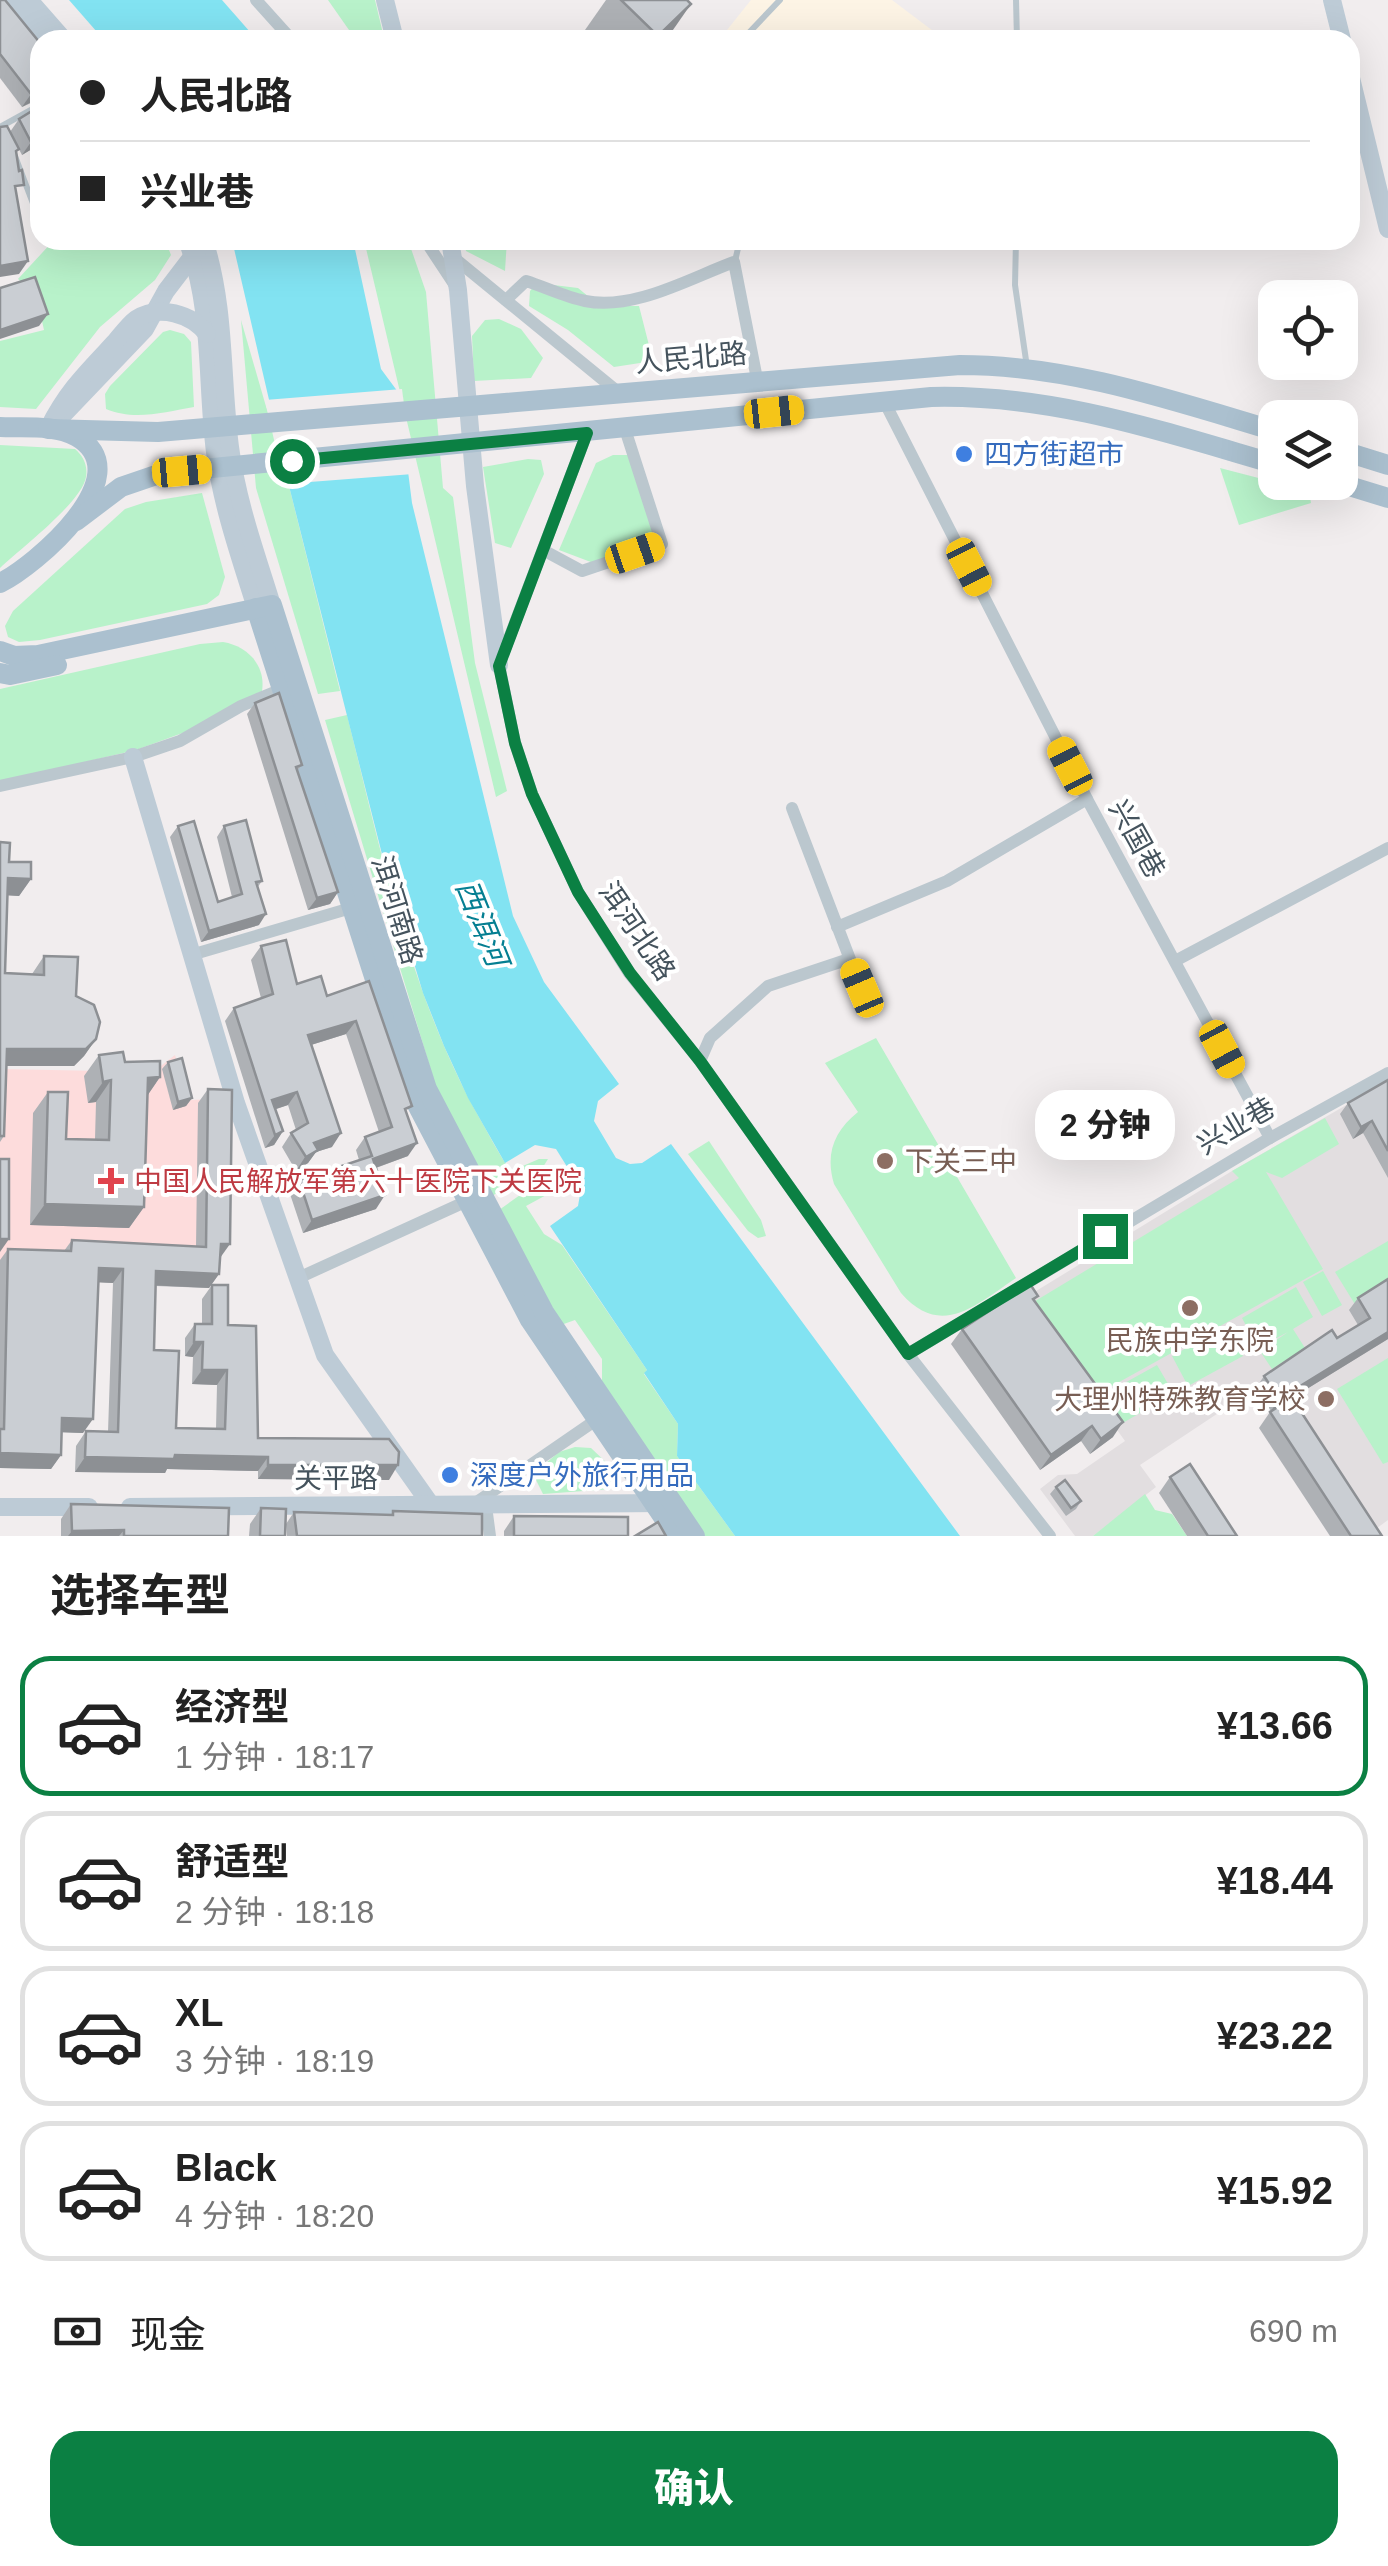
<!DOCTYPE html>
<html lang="zh">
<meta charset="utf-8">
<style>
:root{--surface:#fff;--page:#f6f6f6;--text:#222;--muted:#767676;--line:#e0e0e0;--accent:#0b8043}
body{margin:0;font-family:Arial,"Noto Sans SC",sans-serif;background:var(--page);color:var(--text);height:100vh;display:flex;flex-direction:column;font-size:38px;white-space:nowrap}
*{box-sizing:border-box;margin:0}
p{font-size:32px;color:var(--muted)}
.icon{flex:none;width:55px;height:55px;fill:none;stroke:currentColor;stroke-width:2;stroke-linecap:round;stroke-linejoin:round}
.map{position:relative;height:1536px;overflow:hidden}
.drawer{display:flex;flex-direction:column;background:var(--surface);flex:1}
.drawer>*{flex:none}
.hud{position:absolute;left:30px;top:30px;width:1330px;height:220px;border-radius:30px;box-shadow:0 10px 40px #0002;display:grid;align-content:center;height:220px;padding:0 50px;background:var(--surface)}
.controls{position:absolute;left:1258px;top:280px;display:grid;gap:20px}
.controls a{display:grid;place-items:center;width:100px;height:100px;border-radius:20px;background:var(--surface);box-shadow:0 10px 40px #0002;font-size:50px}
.end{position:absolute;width:45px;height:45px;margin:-22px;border:12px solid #0b8043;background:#fff;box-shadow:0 0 0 5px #fff}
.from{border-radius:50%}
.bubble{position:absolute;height:70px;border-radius:30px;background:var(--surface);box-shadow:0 10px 40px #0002;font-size:32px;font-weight:800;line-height:70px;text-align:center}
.car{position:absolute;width:30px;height:60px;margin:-30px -15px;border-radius:12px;box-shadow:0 0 8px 2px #0007;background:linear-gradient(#f5c518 24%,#345 0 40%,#f5c518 0 76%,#345 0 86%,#f5c518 0)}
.hud b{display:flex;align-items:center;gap:35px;height:95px;font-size:38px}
.hud b+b{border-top:2px solid var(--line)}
.hud i{width:25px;height:25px;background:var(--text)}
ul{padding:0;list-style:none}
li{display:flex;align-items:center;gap:30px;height:140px;margin:0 20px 15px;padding:0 30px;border:5px solid var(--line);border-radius:30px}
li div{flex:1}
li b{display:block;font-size:38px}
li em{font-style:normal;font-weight:800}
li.current{border-color:var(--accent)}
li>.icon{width:90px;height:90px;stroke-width:1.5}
h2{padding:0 50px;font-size:45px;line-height:120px}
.pay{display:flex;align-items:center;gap:25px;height:110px;padding:0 50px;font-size:38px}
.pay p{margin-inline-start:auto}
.cta{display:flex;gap:20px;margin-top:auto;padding:20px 50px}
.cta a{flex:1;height:115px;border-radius:30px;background:var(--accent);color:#fff;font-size:40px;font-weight:800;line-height:115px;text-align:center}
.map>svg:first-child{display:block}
.commercial{fill:#fdf4e5}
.education{fill:#e2dee0}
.medical{fill:#fddcdc}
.green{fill:#b8f2ca}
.water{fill:#82e3f2}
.pier{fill:#f1edee}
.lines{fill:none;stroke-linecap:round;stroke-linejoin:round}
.lane{stroke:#bbc7ce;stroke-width:6}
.street{stroke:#bbc7ce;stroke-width:12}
.secondary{stroke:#bdcbd6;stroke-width:18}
.primary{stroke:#abc0cf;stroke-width:20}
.wall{fill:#aeb1b5}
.shaded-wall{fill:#8d9094}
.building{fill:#caced3;stroke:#8d9094;stroke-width:2.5}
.route{stroke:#0b8043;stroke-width:12}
.shop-dot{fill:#3f7fe0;stroke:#fff;stroke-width:4}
.education-dot{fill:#8d6e63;stroke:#fff;stroke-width:4}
.health-dot{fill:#e0444e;stroke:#fff;stroke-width:4}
.labels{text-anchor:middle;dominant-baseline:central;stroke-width:8;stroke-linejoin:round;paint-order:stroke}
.street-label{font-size:28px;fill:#45535d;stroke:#fff}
.shop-label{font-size:28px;fill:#366cbe;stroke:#fff;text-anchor:start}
.education-label{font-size:28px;fill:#785e54;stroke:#fff;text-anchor:start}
.health-label{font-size:28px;fill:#be3a42;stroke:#fff;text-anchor:start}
.water-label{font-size:30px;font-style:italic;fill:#057f92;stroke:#fff}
</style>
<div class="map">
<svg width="1388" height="1536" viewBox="0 0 1388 1536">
<rect width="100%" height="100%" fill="#f1edee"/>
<!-- commercial -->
<polygon class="commercial" points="751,0 892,0 945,40 719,40"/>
<!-- education -->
<polygon class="education" points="1388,1081 1388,1520 1373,1531 1271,1411 1256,1388 1140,1465 1156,1487 1093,1536 1075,1536 1040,1489 1058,1475 1077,1474 1125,1441 1023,1299 1232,1171"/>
<!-- medical -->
<polygon class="medical" points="175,1055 188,1100 222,1099 220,1258 0,1262 0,1069 153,1072"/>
<!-- green -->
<g class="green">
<polygon points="328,0 375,0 384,38 356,40"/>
<polygon points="54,240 165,240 171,255 155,280 100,327 36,409 0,407 0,341 44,330 36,294 18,279"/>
<polygon points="364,240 408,240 426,292 443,488 453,497 475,663 507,791 496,797"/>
<polygon points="463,240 507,240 505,271 466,251"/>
<polygon points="537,283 578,288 600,306 639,306 653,361 614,367 568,330 529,306 530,291"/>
<polygon points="499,319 521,329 543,358 531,378 474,381 472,336 485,320"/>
<polygon points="241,320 289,486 340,691 318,694 256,488"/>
<path d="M170 330 184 334 191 342 194 407C165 412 134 421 106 409L105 394 110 386 163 332Z"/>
<path d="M0 445 75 449C83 456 88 465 86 477 82 502 20 549 0 568Z"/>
<polygon points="613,455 628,455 658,542 596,564 559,550 596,463"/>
<polygon points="528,459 541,460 544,474 511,548 495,543 483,467"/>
<polygon points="1220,468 1309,491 1311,503 1239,525"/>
<polygon points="202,493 225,577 219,595 207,604 40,640 19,642 8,637 5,626 13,611 125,509 146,502"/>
<path d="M223 642C248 646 266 666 262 691L188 731 136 750 0 782V689L200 644Z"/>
<path d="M347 715C381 851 410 995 480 1119 490 1136 499 1155 511 1171L539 1159H548L543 1167 490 1197 436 1087 325 720Z"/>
<path d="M876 1038 1016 1278C976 1305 941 1339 901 1293L834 1184C825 1154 834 1131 858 1112L825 1063Z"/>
<polygon points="1325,1118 1339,1144 1282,1178 1266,1172 1323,1269 1094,1396 1027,1306 1239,1178 1232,1171"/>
<polygon points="709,1141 761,1220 766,1236 758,1238 748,1231 688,1154"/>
<polygon points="537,1183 550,1193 526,1206 544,1234 562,1245 647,1370 644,1374 678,1424 677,1456 735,1536 705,1536 602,1387 602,1359 575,1320 561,1325 499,1210"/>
<polygon points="1388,1241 1388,1286 1356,1306 1335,1272"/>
<polygon points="1323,1271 1342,1305 1322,1316 1303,1282"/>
<polygon points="1296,1287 1313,1317 1293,1329 1305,1348 1272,1369 1260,1351 1288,1332 1258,1348 1242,1318"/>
<polygon points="1226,1326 1243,1356 1188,1386 1172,1356"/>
<polygon points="1388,1358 1388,1462 1383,1464 1337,1389"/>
<polygon points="1157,1365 1174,1394 1119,1425 1103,1395"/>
<polygon points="575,1447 591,1448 611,1467 611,1489 543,1494 533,1474 559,1452"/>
<polygon points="1145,1494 1155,1510 1172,1514 1187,1536 1093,1536"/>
</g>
<!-- water -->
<g class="water">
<polygon points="69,0 222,0 257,40 104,40"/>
<polygon points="232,240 353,240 381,369 398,392 412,503 513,916 544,982 619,1084 598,1101 594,1121 616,1158 630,1164 642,1163 671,1144 960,1536 735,1536 677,1456 678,1424 644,1373 647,1370 550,1226 578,1206 581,1189 556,1149 535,1145 505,1163 468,1098 444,1046 423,993 387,874 289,486"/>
</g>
<!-- pier -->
<polygon class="pier" points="402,389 413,474 284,484 265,400"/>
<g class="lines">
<!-- lane -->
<g class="lane">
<polyline points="1016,0 1017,40"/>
<polyline points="742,40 780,0"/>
<polyline points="0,127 40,105"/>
<polyline points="15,156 40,222"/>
<polyline points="1016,240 1015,285 1027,367"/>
<polyline points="735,261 740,240"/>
</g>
<!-- street -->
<g class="street">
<polyline points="256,0 292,40"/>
<polyline points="425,240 454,284"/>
<polyline points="453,257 618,392"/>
<path d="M506 300 526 281C545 287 565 297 585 301 634 311 690 278 734 262L757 379"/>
<polyline points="884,401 1087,799 1270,1138"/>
<polyline points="587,433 499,665 515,743 532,794 578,892 629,973 700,1061 908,1354 1050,1536"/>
<polyline points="543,550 582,571 662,544 625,429"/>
<polyline points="0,786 133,757 180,741 241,706 282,689"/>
<polyline points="792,808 861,988"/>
<polyline points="837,927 947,881 1087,799"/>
<polyline points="191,955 351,908"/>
<polyline points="1175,961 1388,848"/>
<polyline points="700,1061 710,1038 768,986 849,959"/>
<polyline points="296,1279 467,1201"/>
<polyline points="908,1354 1270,1138 1388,1073"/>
<polyline points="474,1504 596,1420"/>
<polyline points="486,1506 490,1536"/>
</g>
<!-- secondary -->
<g class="secondary">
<polyline points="8,0 43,40"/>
<polyline points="29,0 64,40"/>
<polyline points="385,0 395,40"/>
<polyline points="1332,0 1342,40"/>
<polyline points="1350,74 1388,229"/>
<path d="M187 240C213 308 206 381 215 452 222 506 240 557 256 608"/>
<path d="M204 240C226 308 221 378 230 447 237 502 256 553 272 605"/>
<polyline points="450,240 458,290 475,486 499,665"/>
<polyline points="60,418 145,329 166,291 198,249"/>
<path d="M48 429C67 391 86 373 115 342 121 335 129 324 136 319 159 304 192 314 207 334"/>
<polyline points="133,757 236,1103 325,1355 431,1505"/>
<polyline points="0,1507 89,1507"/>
<polyline points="130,1507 664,1503"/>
</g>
<!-- primary -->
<g class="primary">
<path d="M0 427C24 428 55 424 77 437 142 475 35 566 0 583"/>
<path d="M48 429 158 432 960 365C1069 365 1171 400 1275 431"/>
<polyline points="1340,450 1388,465"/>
<polyline points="1336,482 1388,498"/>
<path d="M76 521 121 487 162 473 931 397C1052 394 1161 431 1275 464"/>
<polyline points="256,608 412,1095 530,1320 676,1536"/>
<polyline points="0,651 14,656 38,655 272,605 427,1089 544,1312 695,1536"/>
<polyline points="0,673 10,675 57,665"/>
</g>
</g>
<!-- wall -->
<g class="wall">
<polygon points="0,0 40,43 40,99 22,107 0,78"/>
<polygon points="606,0 687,0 666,40 578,40"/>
<polygon points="40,106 40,144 22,155 10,132 19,119"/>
<polygon points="255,703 302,765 297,771 338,892 330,904 308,910 247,714"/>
<polygon points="178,826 218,902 232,897 217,837 224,826 262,881 257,888 259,925 201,942 170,837"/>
<polygon points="0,842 9,862 31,879 19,896 8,895 5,973 32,974 44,956 76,996 96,1039 84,1056 74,1066 6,1066 4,1136 0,1142"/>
<polygon points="261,946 297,984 327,996 369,981 407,1113 408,1156 376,1168 376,1209 303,1233 290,1194 299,1180 359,1160 356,1150 365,1137 379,1132 346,1034 311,1045 332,1147 316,1152 308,1163 296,1171 282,1147 291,1133 296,1130 288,1105 276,1109 283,1131 274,1145 265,1148 225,1021 234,1008 261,998 251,960"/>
<polygon points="99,1055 125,1062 160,1077 147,1096 144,1207 129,1228 30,1225 33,1113 48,1092 66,1139 95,1139 96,1102 88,1103 84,1076"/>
<polygon points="168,1062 192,1098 186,1106 173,1110 162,1069"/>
<polygon points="1388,1080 1388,1178 1363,1133 1353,1139 1340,1114 1348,1103"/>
<polygon points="208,1089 220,1258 219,1274 209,1288 156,1286 154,1350 176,1428 216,1429 217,1385 192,1384 193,1357 185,1356 185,1338 195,1324 202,1324 202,1299 212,1285 228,1325 258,1438 389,1480 258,1479 258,1471 167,1469 165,1473 75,1472 76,1446 86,1431 108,1432 113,1283 99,1282 83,1433 62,1432 61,1455 51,1469 0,1468 0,1260 8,1249 64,1251 72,1240 196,1247 198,1103"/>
<polygon points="1388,1279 1388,1339 1271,1411 1256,1388 1264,1376 1337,1338 1358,1325 1349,1310 1358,1298"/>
<polygon points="1038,1296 1034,1301 1113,1437 1090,1454 1081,1441 1040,1470 951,1344 962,1329"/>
<polygon points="1270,1412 1382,1536 1330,1536 1259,1428"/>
<polygon points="1170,1477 1237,1536 1187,1536 1159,1493"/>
<polygon points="1056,1487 1081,1501 1076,1509 1066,1516 1050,1494"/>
<polygon points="71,1504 228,1536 61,1536 61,1519"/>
<polygon points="261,1508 285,1536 249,1536 250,1524"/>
<polygon points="393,1511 482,1536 287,1536 286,1524 294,1512 391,1515"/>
<polygon points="514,1516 628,1536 504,1536 504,1531"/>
</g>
<!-- shaded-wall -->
<g class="shaded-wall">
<polygon points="691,4 666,40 655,40 658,36"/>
<polygon points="40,90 39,98 22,107 31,94"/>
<polygon points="40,137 40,144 22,155 31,142"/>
<polygon points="28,261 19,274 0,277 0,266"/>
<polygon points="48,314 39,326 0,339 0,330"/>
<polygon points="8,878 31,879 19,896 0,895"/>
<polygon points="338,892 330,904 308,910 317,898"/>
<polygon points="266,914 259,925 201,942 209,931"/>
<polygon points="356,1021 346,1034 298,1049 308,1035"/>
<polygon points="96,1039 84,1056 74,1066 0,1066 7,1049"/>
<polygon points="160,1077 145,1099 148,1078"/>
<polygon points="111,1080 96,1102 88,1103 103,1082"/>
<polygon points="297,1092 288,1105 267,1112 272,1100"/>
<polygon points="192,1098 186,1106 173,1110 178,1102"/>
<polygon points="1372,1121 1363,1133 1353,1139 1361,1127"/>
<polygon points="283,1131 274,1145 265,1148 275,1135"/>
<polygon points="341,1133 332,1147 316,1152 308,1163 296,1171 314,1143"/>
<polygon points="417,1143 408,1156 364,1172 373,1159"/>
<polygon points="385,1195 376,1209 303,1233 312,1220"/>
<polygon points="45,1204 144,1207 129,1228 30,1225"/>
<polygon points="0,1239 9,1239 0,1252"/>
<polygon points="221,1244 230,1244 220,1258"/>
<polygon points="99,1268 123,1269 113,1283 89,1282"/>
<polygon points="156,1271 219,1274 209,1288 146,1285"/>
<polygon points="1388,1332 1388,1339 1271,1411 1279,1399"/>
<polygon points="194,1342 203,1342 193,1357 185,1356"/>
<polygon points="202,1370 227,1370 217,1385 192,1384"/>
<polygon points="62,1418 93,1419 83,1433 52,1432"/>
<polygon points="1123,1422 1113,1437 1090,1454 1101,1439"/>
<polygon points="1092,1426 1081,1441 1040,1470 1051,1455"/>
<polygon points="0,1453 61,1455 51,1469 0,1468"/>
<polygon points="175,1455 268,1457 258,1471 167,1469 165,1473 75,1472 85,1457"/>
<polygon points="268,1465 398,1465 389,1480 258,1479"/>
<polygon points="124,1530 119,1536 68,1536 72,1531"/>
</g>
<!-- building -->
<g class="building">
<polygon points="0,0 5,0 40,43 40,90 31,94 0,54"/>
<polygon points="621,0 687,0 691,4 658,36"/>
<polygon points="40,106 40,137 31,142 19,119"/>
<polygon points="7,126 19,149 16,151 19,171 22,170 24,185 15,186 28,261 0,266 0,127"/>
<polygon points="35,277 48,314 0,330 0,288"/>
<polygon points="279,693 302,765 296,767 338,892 317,898 255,703"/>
<polygon points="246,820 262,881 256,882 266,914 209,931 178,826 194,821 218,902 242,894 224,826"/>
<polygon points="0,842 10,843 9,862 31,862 31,879 8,878 5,973 44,975 44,956 78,957 76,996 94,1005 100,1022 96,1039 86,1049 7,1049 4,1136 0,1136"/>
<polygon points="286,940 297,984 321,976 327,996 369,981 412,1106 405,1109 417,1143 373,1159 385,1195 312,1220 299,1180 372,1156 365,1137 392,1127 356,1021 308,1035 341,1133 314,1143 318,1150 306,1157 291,1133 308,1123 297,1092 272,1100 283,1131 275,1135 234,1008 273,994 261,946"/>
<polygon points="123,1052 125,1062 160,1061 160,1077 148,1078 144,1207 45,1204 48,1092 68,1092 66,1139 109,1140 111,1080 103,1082 99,1055"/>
<polygon points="182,1058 192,1098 178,1102 168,1062"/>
<polygon points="1388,1080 1388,1151 1372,1121 1361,1127 1348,1103"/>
<polygon points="208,1089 232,1090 230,1244 221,1244 219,1274 156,1271 154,1350 179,1351 176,1428 225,1429 227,1370 202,1370 203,1342 194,1342 195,1324 212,1324 212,1285 228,1285 228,1325 256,1326 258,1438 389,1439 399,1452 398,1465 268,1465 268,1457 175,1455 174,1459 85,1457 86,1431 118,1432 123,1269 99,1268 93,1419 62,1418 61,1455 0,1453 0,1429 4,1429 8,1249 71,1251 72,1240 206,1247"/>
<rect x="0" y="1159" width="9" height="80"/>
<polygon points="1388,1279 1388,1332 1279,1399 1264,1376 1332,1330 1337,1338 1370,1318 1358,1298"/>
<polygon points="1030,1284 1038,1296 1033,1299 1123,1422 1101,1439 1092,1426 1051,1455 962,1329"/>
<polygon points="1292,1398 1382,1536 1351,1536 1270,1412"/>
<polygon points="1190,1464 1237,1536 1208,1536 1170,1477"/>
<polygon points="1065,1480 1081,1501 1071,1508 1056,1487"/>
<polygon points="71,1504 229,1508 228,1536 124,1536 124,1530 72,1531"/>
<polygon points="261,1508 286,1509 285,1536 260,1536"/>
<polygon points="393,1511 482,1514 482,1536 297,1536 294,1512 393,1515"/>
<polygon points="514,1516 628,1517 628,1536 514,1536"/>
<polygon points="658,1522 666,1536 635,1536"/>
</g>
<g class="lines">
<!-- route -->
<polyline class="route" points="292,461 587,433 499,666 515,743 532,794 578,892 630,973 700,1061 908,1354 1105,1236"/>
</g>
<!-- markers -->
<g class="shop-dot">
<circle cx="964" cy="454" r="10"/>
<circle cx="450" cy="1475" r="10"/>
</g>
<g class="education-dot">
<circle cx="885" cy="1161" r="10"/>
<circle cx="1190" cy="1308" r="10"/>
<circle cx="1326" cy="1399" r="10"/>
</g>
<path class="health-dot" d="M106 1166h10v10h10v10h-10v10h-10v-10h-10v-10h10z"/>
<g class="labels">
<!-- street labels -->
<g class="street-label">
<text transform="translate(691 358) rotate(-5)">人民北路</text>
<text transform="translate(1137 839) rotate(61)">兴国巷</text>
<text transform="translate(397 910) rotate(73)">洱河南路</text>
<text transform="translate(637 931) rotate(56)">洱河北路</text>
<text transform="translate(1236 1126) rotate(-30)">兴业巷</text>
<text x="336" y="1478">关平路</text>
</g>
<!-- shop labels -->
<g class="shop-label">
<text x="984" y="454">四方街超市</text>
<text x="470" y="1475">深度户外旅行用品</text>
</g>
<!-- education labels -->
<g class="education-label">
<text x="905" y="1161">下关三中</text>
<text x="1190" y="1340" text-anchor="middle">民族中学东院</text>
<text x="1306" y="1399" text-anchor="end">大理州特殊教育学校</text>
</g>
<!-- health labels -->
<g class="health-label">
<text x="134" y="1181">中国人民解放军第六十医院下关医院</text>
</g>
<!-- water labels -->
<g class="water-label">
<text transform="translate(482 923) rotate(68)">西洱河</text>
</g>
</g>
</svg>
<div class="controls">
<a><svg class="icon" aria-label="locate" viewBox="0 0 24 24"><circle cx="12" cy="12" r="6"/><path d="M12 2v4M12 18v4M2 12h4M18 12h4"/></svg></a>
<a><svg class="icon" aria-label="layers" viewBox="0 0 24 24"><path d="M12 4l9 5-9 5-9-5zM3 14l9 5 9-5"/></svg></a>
</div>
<i class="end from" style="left:292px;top:461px"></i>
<i class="end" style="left:1105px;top:1236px"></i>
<div class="bubble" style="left:1035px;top:1090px;width:140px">2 分钟</div>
<i class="car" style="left:774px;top:412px;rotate:84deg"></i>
<i class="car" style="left:182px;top:471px;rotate:85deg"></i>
<i class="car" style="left:635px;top:553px;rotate:71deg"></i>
<i class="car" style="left:969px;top:567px;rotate:153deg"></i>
<i class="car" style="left:1070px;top:766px;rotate:333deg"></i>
<i class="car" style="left:862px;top:988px;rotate:337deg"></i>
<i class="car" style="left:1222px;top:1049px;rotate:152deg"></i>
<div class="hud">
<b><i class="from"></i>人民北路</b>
<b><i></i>兴业巷</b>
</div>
</div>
<section class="drawer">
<h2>选择车型</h2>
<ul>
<li class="current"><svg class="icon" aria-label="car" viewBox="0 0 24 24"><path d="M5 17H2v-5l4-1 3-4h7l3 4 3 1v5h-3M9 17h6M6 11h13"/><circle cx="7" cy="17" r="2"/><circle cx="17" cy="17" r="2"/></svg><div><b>经济型</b><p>1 分钟 · 18:17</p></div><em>¥13.66</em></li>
<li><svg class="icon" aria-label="car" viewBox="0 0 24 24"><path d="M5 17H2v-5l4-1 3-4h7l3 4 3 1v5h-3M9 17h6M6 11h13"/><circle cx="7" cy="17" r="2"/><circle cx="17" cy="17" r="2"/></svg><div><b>舒适型</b><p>2 分钟 · 18:18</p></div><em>¥18.44</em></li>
<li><svg class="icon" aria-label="car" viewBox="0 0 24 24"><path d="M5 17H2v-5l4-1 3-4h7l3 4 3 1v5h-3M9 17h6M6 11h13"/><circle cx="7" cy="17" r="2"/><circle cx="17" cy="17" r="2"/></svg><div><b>XL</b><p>3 分钟 · 18:19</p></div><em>¥23.22</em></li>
<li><svg class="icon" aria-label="car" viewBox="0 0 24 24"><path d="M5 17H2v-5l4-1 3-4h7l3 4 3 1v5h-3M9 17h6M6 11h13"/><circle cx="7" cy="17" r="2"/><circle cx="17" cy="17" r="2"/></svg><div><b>Black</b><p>4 分钟 · 18:20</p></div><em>¥15.92</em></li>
</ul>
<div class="pay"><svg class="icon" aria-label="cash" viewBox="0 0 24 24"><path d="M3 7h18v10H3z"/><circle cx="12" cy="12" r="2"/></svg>现金<p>690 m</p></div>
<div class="cta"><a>确认</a></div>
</section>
